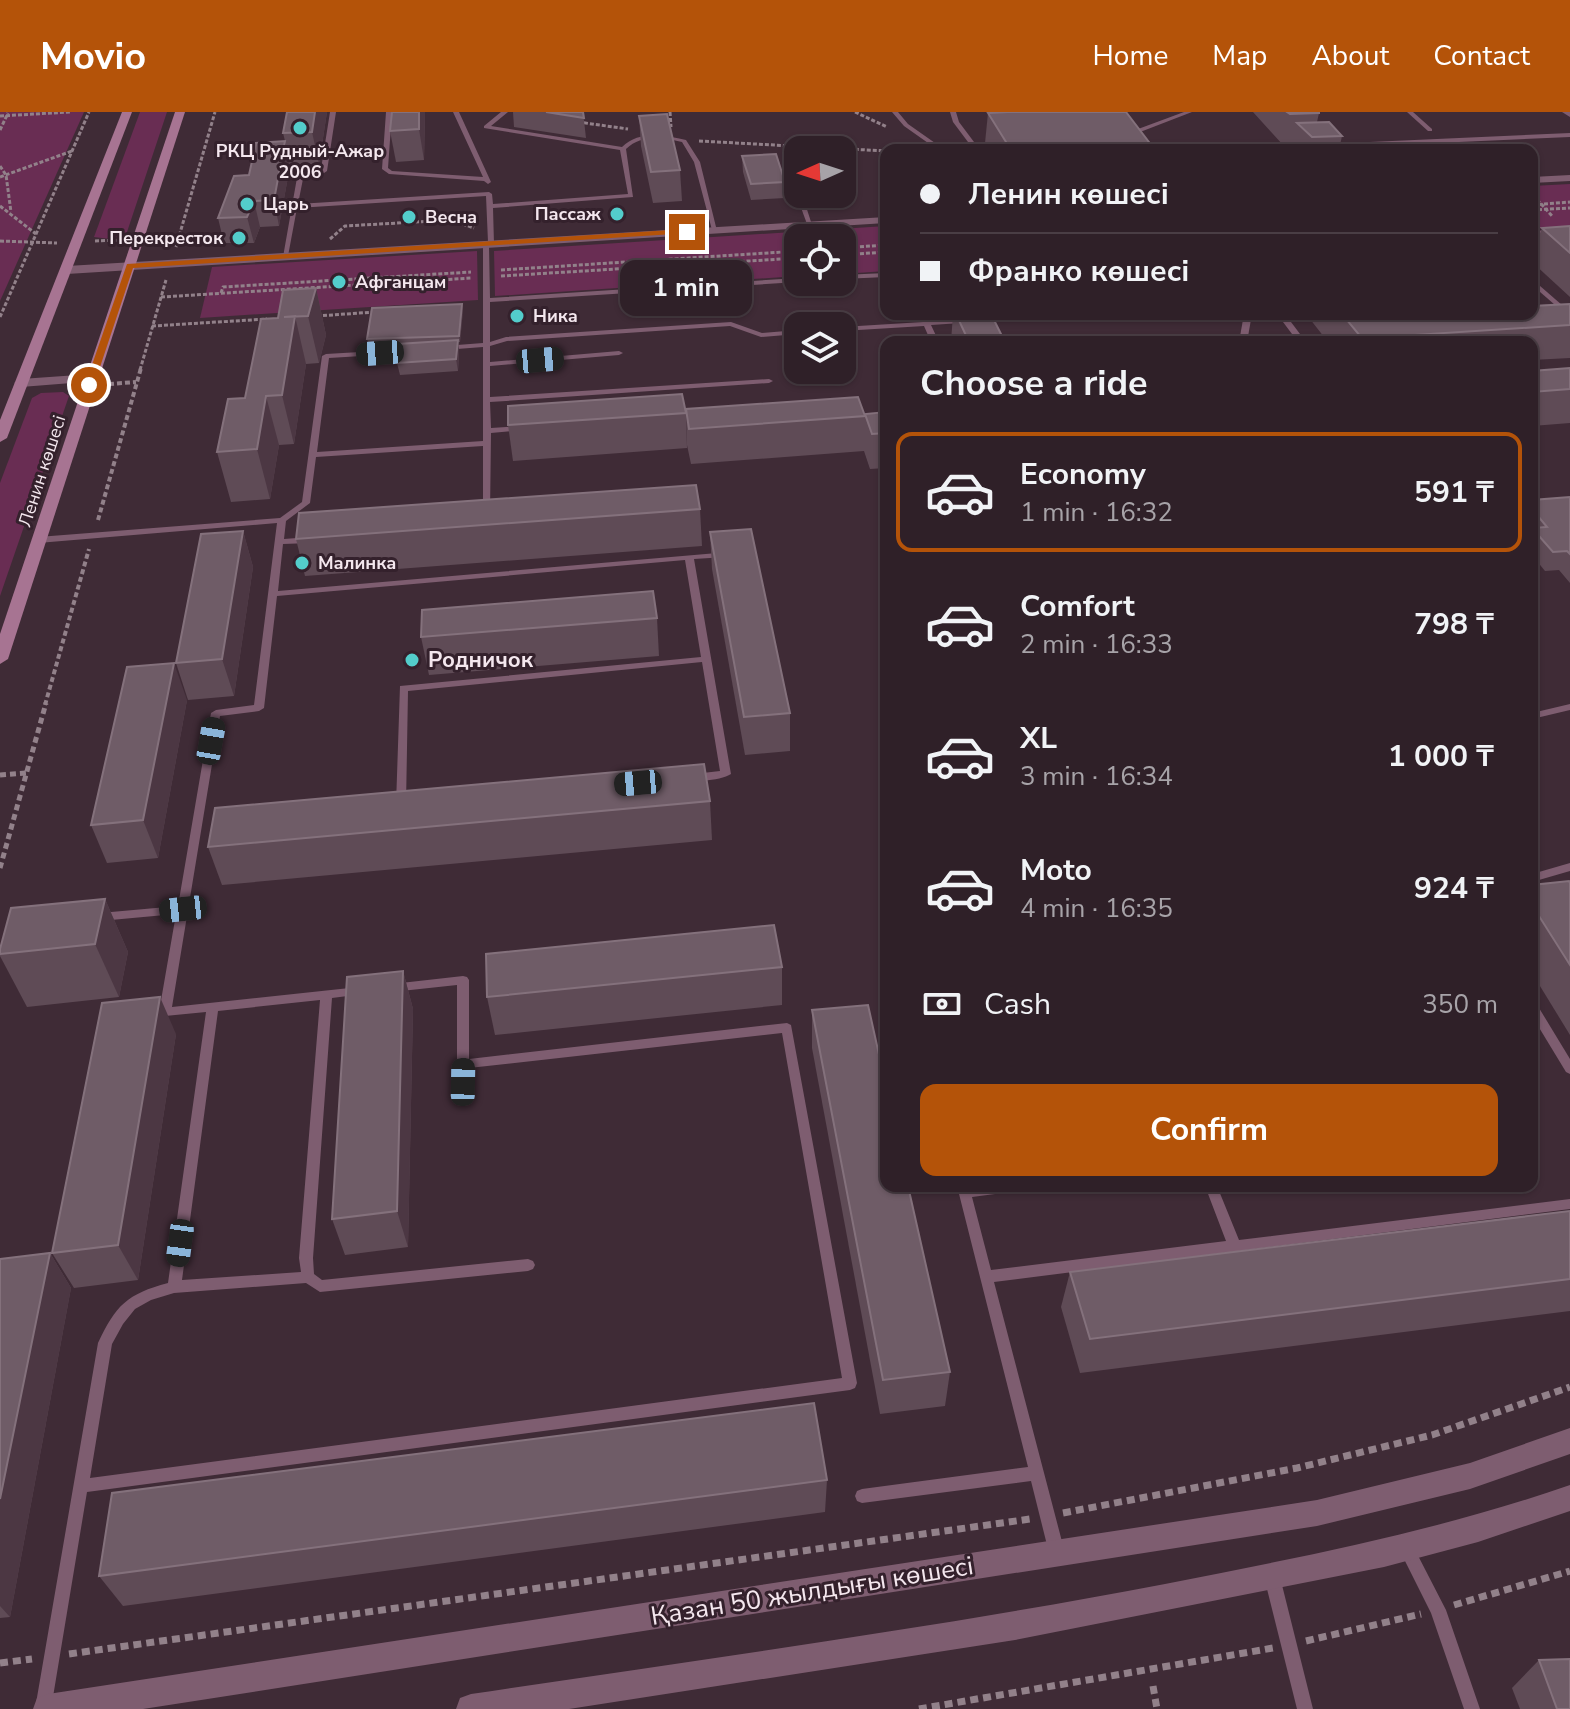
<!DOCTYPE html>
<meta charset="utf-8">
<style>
:root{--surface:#2f2028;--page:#3b2d34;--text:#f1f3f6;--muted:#a7a3a8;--line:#4a3e45;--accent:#b45309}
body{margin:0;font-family:"Nunito Sans",sans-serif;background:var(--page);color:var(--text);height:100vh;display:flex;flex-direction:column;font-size:30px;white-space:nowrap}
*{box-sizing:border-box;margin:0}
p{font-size:26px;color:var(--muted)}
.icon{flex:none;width:44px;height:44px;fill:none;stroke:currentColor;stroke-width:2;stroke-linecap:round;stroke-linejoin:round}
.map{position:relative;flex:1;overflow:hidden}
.sheet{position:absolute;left:880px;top:224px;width:658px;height:856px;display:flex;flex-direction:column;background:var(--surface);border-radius:16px;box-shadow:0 2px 6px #0004,0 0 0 2px var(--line)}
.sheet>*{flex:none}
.guide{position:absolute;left:880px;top:32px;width:658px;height:176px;border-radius:16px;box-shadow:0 2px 6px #0004,0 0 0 2px var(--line);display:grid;align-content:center;height:176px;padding:0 40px;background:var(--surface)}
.needle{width:52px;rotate:267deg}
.tools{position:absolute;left:784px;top:24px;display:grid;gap:16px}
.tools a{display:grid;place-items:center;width:72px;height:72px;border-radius:16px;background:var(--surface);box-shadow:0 2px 6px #0004,0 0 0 2px var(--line);font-size:40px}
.end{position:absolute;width:36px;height:36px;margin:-18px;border:10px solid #b45309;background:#fff;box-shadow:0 0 0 4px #fff}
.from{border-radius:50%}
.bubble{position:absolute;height:56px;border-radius:16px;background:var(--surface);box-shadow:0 2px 6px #0004,0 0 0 2px var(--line);font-size:26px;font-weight:700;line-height:56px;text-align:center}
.car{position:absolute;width:24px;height:48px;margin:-24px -12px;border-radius:10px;box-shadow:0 0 6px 2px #0007;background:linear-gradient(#222 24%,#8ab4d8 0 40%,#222 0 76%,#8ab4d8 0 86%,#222 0)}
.guide b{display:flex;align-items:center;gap:28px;height:76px;font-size:30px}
.guide b+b{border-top:2px solid var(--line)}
.guide i{width:20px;height:20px;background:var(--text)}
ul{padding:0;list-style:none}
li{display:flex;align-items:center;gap:24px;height:120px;margin:0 16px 12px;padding:0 24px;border:4px solid transparent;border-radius:16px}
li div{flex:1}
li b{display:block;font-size:30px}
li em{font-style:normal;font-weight:700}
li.active{border-color:var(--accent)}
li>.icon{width:72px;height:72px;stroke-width:1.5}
h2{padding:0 40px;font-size:36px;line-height:96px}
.pay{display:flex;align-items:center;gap:20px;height:88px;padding:0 40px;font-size:30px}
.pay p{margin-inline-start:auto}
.button{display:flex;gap:16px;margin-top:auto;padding:16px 40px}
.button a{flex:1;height:92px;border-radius:16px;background:var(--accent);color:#fff;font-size:32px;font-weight:700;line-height:92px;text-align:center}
header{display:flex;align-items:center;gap:48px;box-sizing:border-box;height:112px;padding:0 40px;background:var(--accent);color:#fff}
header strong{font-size:38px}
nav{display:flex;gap:44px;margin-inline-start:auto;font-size:28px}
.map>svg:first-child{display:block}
.green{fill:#692d53}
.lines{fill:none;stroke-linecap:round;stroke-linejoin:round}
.path-far3{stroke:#92818a;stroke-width:3;stroke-dasharray:4 2;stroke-linecap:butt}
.path-far2{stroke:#92818a;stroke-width:4;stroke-dasharray:5 3;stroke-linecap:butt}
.path-far1{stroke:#92818a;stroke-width:5;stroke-dasharray:6 4;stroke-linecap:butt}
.path{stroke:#92818a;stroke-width:7;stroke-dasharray:8 5;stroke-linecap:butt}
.service{fill:#7e5d70;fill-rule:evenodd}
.minor{fill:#7e5d70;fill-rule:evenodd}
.tertiary{fill:#7e5d70;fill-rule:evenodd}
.secondary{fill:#a77492;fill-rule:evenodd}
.wall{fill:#5f4b56}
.shaded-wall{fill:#4c3743}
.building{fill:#6f5c67;stroke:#84717c;stroke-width:2}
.route{fill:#b45309}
.poi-dot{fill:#53cdcb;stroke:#34212c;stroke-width:3}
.labels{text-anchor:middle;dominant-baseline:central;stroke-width:6;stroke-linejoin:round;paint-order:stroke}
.far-poi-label{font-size:18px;font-weight:bold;fill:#f4e7ee;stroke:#34212c;text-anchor:start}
.far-street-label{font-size:18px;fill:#f4e7ee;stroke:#34212c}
.poi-label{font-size:22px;font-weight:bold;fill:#f4e7ee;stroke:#34212c;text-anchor:start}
.near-street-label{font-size:26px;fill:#f4e7ee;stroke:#34212c}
</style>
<header>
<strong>Movio</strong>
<nav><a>Home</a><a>Map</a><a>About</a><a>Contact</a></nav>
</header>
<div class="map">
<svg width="1570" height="1597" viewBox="0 0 1570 1597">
<rect width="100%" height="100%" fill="#3f2b36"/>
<!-- green -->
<g class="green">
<polygon points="0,0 84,0 0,189"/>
<polygon points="140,0 167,0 126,123 110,127 94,125"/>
<polygon points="1570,72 1570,115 1532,117 1532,74"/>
<polygon points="886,114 886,159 842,162 842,126 798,126 798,164 495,184 494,139"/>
<polygon points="477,139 478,188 200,206 212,155"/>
<polygon points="63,280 69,284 0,484 0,371 32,286 41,281"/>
</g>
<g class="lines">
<!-- path-far3 -->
<g class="path-far3">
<polyline points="670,0 671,15"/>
<polyline points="855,0 887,15"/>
<polyline points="0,4 70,0"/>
<polyline points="578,10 628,17"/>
<polyline points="0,18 8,1"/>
<polyline points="699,29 886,39"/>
<polyline points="0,54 6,63 11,100"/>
<polyline points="0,65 72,39"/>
<polyline points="1533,83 1553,105"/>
<polyline points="1532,93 1570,90"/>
<polyline points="0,94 36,122"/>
<polyline points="1532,98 1570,96"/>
<polyline points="155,127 178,126"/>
<polyline points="330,127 345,114 451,108 474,116"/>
<polyline points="0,129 57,131"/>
<polyline points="95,129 121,128"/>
<polyline points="176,135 215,0"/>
<polyline points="842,136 886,133"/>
<polyline points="842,143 886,140"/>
<polyline points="501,158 798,139"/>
<polyline points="501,164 798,146"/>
<polyline points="221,181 223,175 471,160"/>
<polyline points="161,185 471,166"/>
<polyline points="317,204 375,200"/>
<polyline points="0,205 89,0"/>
<polyline points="152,214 267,207"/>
<polyline points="140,258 166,168"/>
</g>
<!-- path-far2 -->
<g class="path-far2">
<polyline points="109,272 136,270"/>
<polyline points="98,408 141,256"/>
<polyline points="45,593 89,437"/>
</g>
<!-- path-far1 -->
<g class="path-far1">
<polyline points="0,663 27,661"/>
<polyline points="0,756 46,591"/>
</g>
<!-- path -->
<g class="path">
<polyline points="1063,1401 1297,1356 1432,1323 1570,1275"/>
<polyline points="1454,1493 1570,1459"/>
<polyline points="1306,1529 1421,1502"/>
<polyline points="69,1542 1030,1407"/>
<polyline points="0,1551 32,1547"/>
<polyline points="1153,1574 1157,1597"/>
<polyline points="919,1597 1273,1536"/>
</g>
<!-- service -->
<g class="service">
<path d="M330 0H336L327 59 324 61 304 62 298 92 489 80 492 82 493 92 628 82 620 38 484 16V14L501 0H508L491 14 622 35C639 18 664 23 686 28L700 50 717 119 712 118 694 50 682 30C662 26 642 22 626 37L633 85 493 96 494 132 489 134 490 186 798 166V170L490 190V230L506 225 731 210 762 221 798 218V222L761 225 730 214 507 229 490 234V250L619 239 623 241 619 243 490 254V285L769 267 773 269 769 271 490 290 491 316 522 314 526 316 522 318 491 321 490 403 487 404 483 401V334L316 345 310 391 286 409 284 427 310 425 314 428 310 431 283 432 278 479 729 440 730 442 726 445 694 447 731 662C722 668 698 671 689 665L694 662 720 659 702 550 408 579 406 693 401 696 396 693 400 574 701 545 685 448 277 484 264 596 259 599 220 604 172 895 359 875 363 876 365 879 363 882 332 886 313 1146 314 1162 322 1168 528 1147 533 1149 535 1153 533 1157 528 1159 320 1180 306 1171 174 1181 151 1188 135 1197 123 1212 112 1232 90 1366 842 1266 782 921 469 956V988L467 991 463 993 459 991 457 988V873L392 880 388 879 386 876 388 873 392 872 463 864 467 865 469 868V947L787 911 791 913 857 1271 855 1276 850 1278 87 1380 51 1597H35L98 1231C116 1193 127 1182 168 1171L206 900 165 904 161 903 159 900 176 802 100 809 94 805 100 801 178 794 211 601 216 598 254 593 277 411 38 431 34 428 38 425 280 406 302 390 322 244 326 242 411 237 415 239 411 241 329 246 317 340 483 329V235L444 238 440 236 444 234 483 231V132L488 130 486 84 297 96 288 144 283 145 298 60 301 58 321 57ZM320 888 299 1146 301 1160 182 1168 218 899Z"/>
<polygon points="386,0 392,0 388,56 392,59 483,65 453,0 459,0 491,70 488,72 484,69 389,62 382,57"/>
<polygon points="892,0 898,0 908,12 945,38 938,38 904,14"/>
<polygon points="950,0 956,0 959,10 980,38 974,38 953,10"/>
<polygon points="1184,0 1192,0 1135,22 1145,38 1139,38 1130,20"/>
<polygon points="1407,0 1413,0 1432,17 1432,19 1428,19"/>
<polygon points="1570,21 1570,25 1325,36 1322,34 1325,32"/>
<polygon points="1304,34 1307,36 1306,37 1274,38 1277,36"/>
<polygon points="798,80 798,82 802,82 812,113 807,112 796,82"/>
<polygon points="1570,117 1570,121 1532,123 1532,119"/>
<polygon points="886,161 886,165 842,167 842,163"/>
<polygon points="1532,167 1570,200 1570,206 1532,173"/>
<polygon points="919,202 927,202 930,209 1036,202 1072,202 1068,204 931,213 939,230 931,230 924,214 842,219 842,215 923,210"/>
<polygon points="1244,202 1252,202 1247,230 1239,230"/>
<polygon points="1277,202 1285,202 1306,230 1298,230"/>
<polygon points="1570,592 1570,598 1532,607 1532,601"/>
<polygon points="1570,751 1570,759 1532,770 1532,762"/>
<polygon points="1532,890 1536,891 1570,947 1570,962 1566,960 1532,904"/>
<polygon points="957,1074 1024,1074 1023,1078 1018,1079 972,1085 991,1158 1226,1129 1205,1074 1217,1074 1239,1128 1570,1087 1570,1097 994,1170 1065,1441 1062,1446 1057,1449 1052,1446 1049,1441 1031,1369 862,1391 857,1389 855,1384 857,1379 862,1377 1028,1355"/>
<polygon points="1406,1427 1411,1430 1446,1498 1480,1597 1464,1597 1431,1501 1398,1435 1401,1430"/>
<polygon points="1272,1457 1277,1460 1280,1465 1313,1597 1297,1597 1264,1465 1267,1460"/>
</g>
<!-- minor -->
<g class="minor">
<polygon points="1570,63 1570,69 1532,71 1532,65"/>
<polygon points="886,105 886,111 67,162 61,158 67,154"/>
</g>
<!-- tertiary -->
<g class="tertiary">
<polygon points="1562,0 1570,0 1570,5"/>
<polygon points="92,262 99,266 97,269 21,275 14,271 21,267"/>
<polygon points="1570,1316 1570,1342 1470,1377 1317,1414 143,1597 33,1597 37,1586 48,1582 1317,1388 1470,1351"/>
<path d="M1570 1373V1399L1478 1430 1384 1455 1015 1528 569 1597H456L460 1586 471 1582C703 1547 935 1516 1165 1472 1302 1445 1438 1419 1570 1373Z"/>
</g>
<!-- secondary -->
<g class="secondary">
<polygon points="122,0 132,0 7,326 0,330 0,308"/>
<polygon points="175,0 185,0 8,547 0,552 0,522"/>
</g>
</g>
<!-- wall -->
<g class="wall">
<polygon points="327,0 319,52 290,54 279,114 260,115 254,131 224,131 218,106 249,63 285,29 283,21"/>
<polygon points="425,0 424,48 396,50 390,19"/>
<polygon points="513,0 583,0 586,26 514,15"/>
<polygon points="1253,0 1319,0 1319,1 1317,10 1342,24 1339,38 1291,38 1293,32 1283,33"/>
<polygon points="988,1 1155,38 989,38 985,31"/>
<polygon points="639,4 680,58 682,89 653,91 641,34"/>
<polygon points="742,44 785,70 785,86 751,88 743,60"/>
<polygon points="1570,114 1570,185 1532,150 1532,144 1542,116"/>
<polygon points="316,176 326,223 319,251 306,252 294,332 279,333 270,387 231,390 217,340 245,286 278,206"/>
<polygon points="462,192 463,198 460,230 458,230 459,240 458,259 400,263 397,251 398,232 369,233 367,227"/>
<polygon points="1570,192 1570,246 1532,248 1532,230 1328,230 1306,202 1377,202 1380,205"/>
<polygon points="953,202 991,202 1005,230 951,230"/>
<polygon points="1570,256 1570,311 1532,314 1532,259"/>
<polygon points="686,297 865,303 886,300 886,356 870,357 864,339 691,352 687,333"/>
<polygon points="686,301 687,336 513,349 508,313"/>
<polygon points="1570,385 1570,471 1559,458 1545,459 1532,443 1532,388"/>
<polygon points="700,397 702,434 305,464 296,427"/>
<polygon points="243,419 253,455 234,584 188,588 176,551"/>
<polygon points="710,420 790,601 790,639 745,643 712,457"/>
<polygon points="657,506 659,544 429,563 421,525"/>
<polygon points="187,588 158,746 107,751 91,713"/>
<polygon points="710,689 712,728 222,773 208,735"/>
<polygon points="881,706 886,706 886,760 879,733"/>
<polygon points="1570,771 1570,923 1532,861 1532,773"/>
<polygon points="105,787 128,840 119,885 27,895 0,844 0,837"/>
<polygon points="782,855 782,893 495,923 487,885"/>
<polygon points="403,859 413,897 408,1135 345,1143 332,1107"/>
<polygon points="812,898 950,1260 945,1294 880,1302 812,936"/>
<polygon points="176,922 138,1168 74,1176 52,1141"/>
<polygon points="1570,1099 1570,1199 1080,1261 1061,1195 1070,1160"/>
<polygon points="50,1141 71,1176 10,1505 0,1506 0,1147"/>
<polygon points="827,1368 825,1400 123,1494 99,1464"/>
<polygon points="1539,1548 1570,1597 1520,1597 1512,1576"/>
</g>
<!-- shaded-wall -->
<g class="shaded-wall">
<polygon points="315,0 327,0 319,52 312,20"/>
<polygon points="419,0 425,0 424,48 419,17"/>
<polygon points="285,29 290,54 279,114 274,88"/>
<polygon points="254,89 260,115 254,131 247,105"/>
<polygon points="316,176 326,223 319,251 308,204"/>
<polygon points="462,192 463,198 460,230 459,224"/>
<polygon points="295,204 306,252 294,332 282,283"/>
<polygon points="458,228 459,240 458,259 456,247"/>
<polygon points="266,284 279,333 270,387 257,337"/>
<polygon points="243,419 253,455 234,584 222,547"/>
<polygon points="174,551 187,588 158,746 143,708"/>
<polygon points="105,787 128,840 119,885 95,832"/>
<polygon points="403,859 413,897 408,1135 397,1099"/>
<polygon points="160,885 176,922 138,1168 118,1133"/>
<polygon points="50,1141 71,1176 10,1505 0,1494 0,1387"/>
</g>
<!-- building -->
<g class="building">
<polygon points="287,0 315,0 312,20 283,21"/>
<polygon points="392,0 419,0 419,17 390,19"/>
<polygon points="546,0 583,0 584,6"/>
<polygon points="1008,0 1126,0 1155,38 1011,38 988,1"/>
<polygon points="1287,0 1319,0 1319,1 1290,2"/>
<polygon points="667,2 680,58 651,60 639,4"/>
<polygon points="1329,10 1342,24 1312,25 1297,11"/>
<polygon points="285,29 274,88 254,89 247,105 218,106 234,64 249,63 256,31"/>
<polygon points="776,42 785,70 751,72 742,44"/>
<polygon points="1570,114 1570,141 1542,116"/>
<polygon points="316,176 308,204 284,205 295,204 282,283 266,284 257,337 217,340 228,287 245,286 261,207 278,206 283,178"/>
<polygon points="462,192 459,224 367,227 372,196"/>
<polygon points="1570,192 1570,213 1397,224 1402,230 1365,230 1342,202 1377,202 1380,205 1420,202 1532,202 1532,194"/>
<polygon points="956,202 991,202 1005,230 969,230"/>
<polygon points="458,228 456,247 397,251 398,232"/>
<polygon points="1570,256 1570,277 1532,280 1532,259"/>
<polygon points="682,282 686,301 508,313 508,294"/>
<polygon points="858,285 865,304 689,317 686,297"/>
<polygon points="886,300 886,321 872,322 865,302"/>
<polygon points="696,373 700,397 296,427 299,401"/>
<polygon points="1570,385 1570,442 1567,439 1553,440 1532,416 1547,415 1532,397 1532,388"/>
<polygon points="751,417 790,601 744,605 710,420"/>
<polygon points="243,419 222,547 176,551 201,422"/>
<polygon points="653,479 657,506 421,525 422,498"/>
<polygon points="174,551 143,708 91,713 127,555"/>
<polygon points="704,652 710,689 208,735 215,696"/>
<polygon points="881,706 886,706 886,727"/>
<polygon points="1569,769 1570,771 1570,853 1532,793 1532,773"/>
<polygon points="105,787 95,832 0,842 0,837 11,796"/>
<polygon points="774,813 782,855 487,885 486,842"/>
<polygon points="403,859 397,1099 332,1107 347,865"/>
<polygon points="160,885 118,1133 52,1141 102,891"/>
<polygon points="868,893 886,974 886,1074 908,1074 950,1260 883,1268 812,898"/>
<polygon points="1570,1099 1570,1167 1090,1227 1070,1160"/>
<polygon points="50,1141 0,1387 0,1147"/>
<polygon points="814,1291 827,1368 99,1464 112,1381"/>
<polygon points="1570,1547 1570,1597 1557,1597 1539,1548"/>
</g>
<!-- route -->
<polygon class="route" points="687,117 690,121 133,156 94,273 85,273 127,152"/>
<!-- markers -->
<g class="poi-dot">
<circle cx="300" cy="16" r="8"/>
<circle cx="247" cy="92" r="8"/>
<circle cx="617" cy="102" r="8"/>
<circle cx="409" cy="105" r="8"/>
<circle cx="239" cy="126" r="8"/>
<circle cx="339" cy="170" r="8"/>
<circle cx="517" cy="204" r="8"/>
<circle cx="302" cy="451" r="8"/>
<circle cx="412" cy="548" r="8"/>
</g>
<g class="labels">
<!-- far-poi labels -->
<g class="far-poi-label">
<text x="300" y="39" text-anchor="middle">РКЦ Рудный-Ажар<tspan x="300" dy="21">2006</tspan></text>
<text x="263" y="92">Царь</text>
<text x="601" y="102" text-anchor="end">Пассаж</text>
<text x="425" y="105">Весна</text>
<text x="223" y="126" text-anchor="end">Перекресток</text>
<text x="355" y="170">Афганцам</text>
<text x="533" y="204">Ника</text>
<text x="318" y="451">Малинка</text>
</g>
<!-- far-street labels -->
<g class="far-street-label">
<text transform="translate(42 359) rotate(-72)">Ленин көшесі</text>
</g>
<!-- poi labels -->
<g class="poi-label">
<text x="428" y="548">Родничок</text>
</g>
<!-- near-street labels -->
<g class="near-street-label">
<text transform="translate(812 1479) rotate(-9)">Қазан 50 жылдығы көшесі</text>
</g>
</g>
</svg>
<div class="tools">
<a><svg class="needle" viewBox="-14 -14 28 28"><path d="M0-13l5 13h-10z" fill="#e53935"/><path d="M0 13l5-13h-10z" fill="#a7a3a8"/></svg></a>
<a><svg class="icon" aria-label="locate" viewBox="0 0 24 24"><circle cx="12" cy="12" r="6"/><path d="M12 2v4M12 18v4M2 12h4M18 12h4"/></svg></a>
<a><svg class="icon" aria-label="layers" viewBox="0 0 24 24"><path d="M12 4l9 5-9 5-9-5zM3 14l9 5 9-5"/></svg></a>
</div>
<i class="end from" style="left:89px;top:273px"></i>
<i class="end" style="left:687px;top:120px"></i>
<div class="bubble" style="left:620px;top:148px;width:132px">1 min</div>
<i class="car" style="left:380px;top:241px;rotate:266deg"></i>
<i class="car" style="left:540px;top:248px;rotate:85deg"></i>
<i class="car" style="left:211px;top:629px;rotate:10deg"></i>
<i class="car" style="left:638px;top:671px;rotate:265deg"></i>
<i class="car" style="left:183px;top:797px;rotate:264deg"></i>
<i class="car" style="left:463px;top:970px;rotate:1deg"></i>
<i class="car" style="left:180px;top:1131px;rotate:188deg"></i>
<div class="guide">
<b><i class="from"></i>Ленин көшесі</b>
<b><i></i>Франко көшесі</b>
</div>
<section class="sheet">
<h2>Choose a ride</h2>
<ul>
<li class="active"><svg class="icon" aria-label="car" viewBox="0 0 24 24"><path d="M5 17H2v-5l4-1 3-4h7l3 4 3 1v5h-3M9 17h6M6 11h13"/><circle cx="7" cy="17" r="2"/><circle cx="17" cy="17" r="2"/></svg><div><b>Economy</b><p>1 min · 16:32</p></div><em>591 ₸</em></li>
<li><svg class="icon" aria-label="car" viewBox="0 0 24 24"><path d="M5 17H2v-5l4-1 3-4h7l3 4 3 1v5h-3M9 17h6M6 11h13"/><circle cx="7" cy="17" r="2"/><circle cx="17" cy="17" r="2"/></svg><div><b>Comfort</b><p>2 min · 16:33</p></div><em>798 ₸</em></li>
<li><svg class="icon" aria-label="car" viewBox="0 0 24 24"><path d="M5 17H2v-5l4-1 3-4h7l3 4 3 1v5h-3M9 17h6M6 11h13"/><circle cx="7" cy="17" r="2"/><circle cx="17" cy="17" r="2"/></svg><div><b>XL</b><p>3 min · 16:34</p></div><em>1 000 ₸</em></li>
<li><svg class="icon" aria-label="car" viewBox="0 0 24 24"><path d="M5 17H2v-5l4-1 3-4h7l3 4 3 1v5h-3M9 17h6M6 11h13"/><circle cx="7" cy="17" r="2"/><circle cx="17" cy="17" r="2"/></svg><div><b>Moto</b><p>4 min · 16:35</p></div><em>924 ₸</em></li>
</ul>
<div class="pay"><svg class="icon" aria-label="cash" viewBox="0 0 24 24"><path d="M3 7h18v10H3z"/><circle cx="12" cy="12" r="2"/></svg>Cash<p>350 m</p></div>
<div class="button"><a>Confirm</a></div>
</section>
</div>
